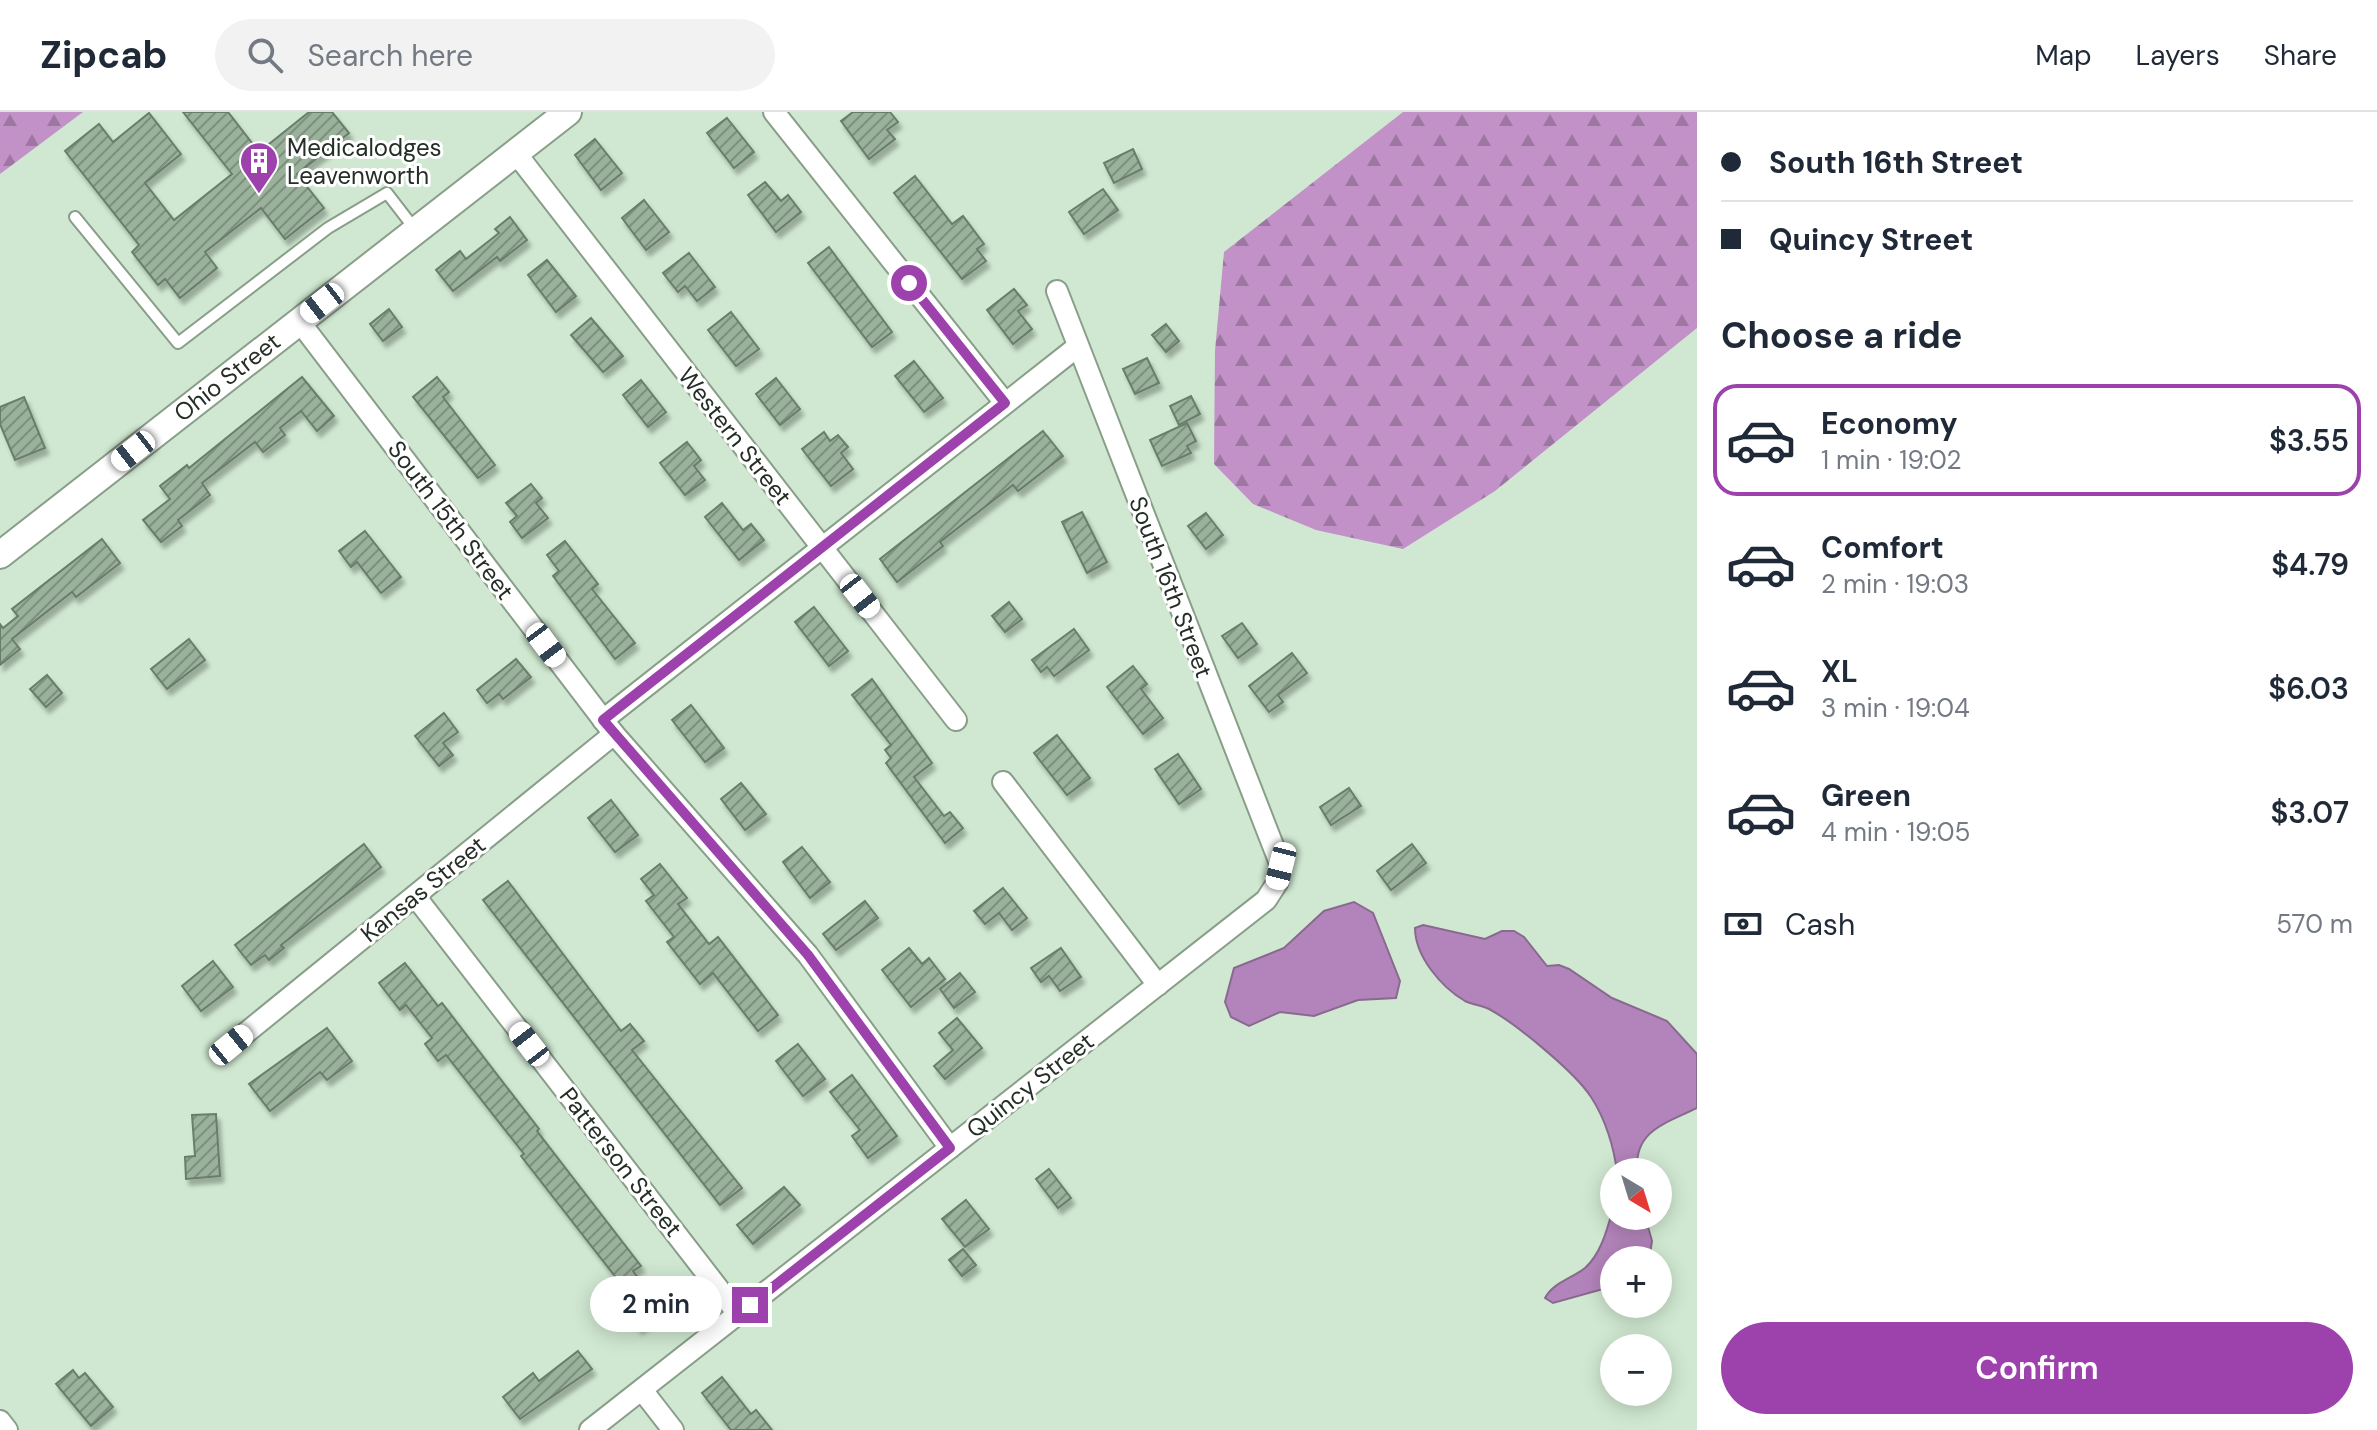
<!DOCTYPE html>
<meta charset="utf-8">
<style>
:root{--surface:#fff;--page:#f2f2f3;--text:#1f2937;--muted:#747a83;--line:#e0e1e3;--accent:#9d42ad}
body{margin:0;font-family:"DM Sans",sans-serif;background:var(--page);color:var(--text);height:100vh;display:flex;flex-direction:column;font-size:30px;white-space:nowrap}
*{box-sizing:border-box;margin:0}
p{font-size:26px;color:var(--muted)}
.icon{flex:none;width:44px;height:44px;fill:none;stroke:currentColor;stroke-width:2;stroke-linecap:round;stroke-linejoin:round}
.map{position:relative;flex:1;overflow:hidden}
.sheet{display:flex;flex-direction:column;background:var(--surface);width:680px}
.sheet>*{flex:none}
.top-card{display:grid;align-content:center;height:176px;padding:0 24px;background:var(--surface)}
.needle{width:52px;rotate:142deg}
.controls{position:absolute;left:1600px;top:1046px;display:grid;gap:16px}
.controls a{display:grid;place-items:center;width:72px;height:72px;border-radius:50%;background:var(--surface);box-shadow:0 4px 20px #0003;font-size:40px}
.end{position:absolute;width:36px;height:36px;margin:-18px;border:10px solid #9d42ad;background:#fff;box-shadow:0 0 0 4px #fff}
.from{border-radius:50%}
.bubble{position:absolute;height:56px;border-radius:28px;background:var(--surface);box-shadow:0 4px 20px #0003;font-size:26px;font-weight:600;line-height:56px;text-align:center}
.car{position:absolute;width:24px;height:48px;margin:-24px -12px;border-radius:10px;box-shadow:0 0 6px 2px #0007;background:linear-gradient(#fff 24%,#345 0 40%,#fff 0 76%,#345 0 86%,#fff 0)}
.top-card b{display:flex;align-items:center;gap:28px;height:76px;font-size:30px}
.top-card b+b{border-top:2px solid var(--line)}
.top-card i{width:20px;height:20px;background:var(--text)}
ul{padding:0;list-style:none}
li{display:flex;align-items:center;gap:24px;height:112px;margin:0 16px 12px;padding:0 8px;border:4px solid transparent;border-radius:24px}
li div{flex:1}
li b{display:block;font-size:30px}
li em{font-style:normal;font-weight:600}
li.active{border-color:var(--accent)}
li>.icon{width:72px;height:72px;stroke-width:1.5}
h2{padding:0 24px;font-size:36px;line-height:96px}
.pay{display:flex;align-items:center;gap:20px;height:88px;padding:0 24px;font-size:30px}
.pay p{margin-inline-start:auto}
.primary-button{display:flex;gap:16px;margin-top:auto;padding:16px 24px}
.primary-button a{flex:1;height:92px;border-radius:48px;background:var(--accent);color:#fff;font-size:32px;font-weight:600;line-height:92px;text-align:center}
header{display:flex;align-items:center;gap:48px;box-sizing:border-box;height:112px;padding:0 40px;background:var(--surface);border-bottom:2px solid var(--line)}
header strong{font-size:38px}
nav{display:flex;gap:44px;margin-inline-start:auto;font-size:28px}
.search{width:560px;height:72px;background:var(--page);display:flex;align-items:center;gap:20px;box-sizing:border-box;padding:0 28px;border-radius:44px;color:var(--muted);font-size:30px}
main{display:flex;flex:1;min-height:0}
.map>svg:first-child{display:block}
.forest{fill:url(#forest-firs)}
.water{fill:#b384bb;stroke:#886a8e;stroke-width:2}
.building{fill:url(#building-hatch);stroke:#697e6a;stroke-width:2;filter:url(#shadow)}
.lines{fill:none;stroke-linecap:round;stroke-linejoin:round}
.service-casing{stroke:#889e89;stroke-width:14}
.minor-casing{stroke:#889e89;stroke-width:24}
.tertiary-casing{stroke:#889e89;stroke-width:30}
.service{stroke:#fff;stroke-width:10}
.minor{stroke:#fff;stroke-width:20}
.tertiary{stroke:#fff;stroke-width:26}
.route{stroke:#9d42ad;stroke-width:10}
.labels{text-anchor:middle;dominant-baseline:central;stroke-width:6;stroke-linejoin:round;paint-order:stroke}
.poi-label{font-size:24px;fill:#252e26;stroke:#fff;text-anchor:start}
.street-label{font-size:24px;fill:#252e26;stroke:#fff}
</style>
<header>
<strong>Zipcab</strong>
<div class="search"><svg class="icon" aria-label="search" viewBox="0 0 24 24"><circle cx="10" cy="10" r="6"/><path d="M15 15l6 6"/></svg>Search here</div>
<nav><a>Map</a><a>Layers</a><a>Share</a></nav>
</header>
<main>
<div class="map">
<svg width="1697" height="1318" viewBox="0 0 1697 1318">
<defs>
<pattern id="forest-firs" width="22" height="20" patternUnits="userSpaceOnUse" patternTransform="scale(2)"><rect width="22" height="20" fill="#c191c8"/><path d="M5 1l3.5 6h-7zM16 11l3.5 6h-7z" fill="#9d77a2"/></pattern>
<pattern id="building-hatch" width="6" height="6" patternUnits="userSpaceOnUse" patternTransform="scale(2)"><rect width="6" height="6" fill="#9ab19b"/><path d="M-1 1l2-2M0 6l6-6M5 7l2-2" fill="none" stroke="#7d907e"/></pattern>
<filter id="shadow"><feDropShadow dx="3.5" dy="6" stdDeviation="2" flood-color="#0004"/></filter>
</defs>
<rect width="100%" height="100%" fill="#d0e8d1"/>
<!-- forest -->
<g class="forest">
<polygon points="0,0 83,0 0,62"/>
<polygon points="1403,0 1697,0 1697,216 1495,379 1403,437 1316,418 1253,392 1214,352 1215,239 1224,140"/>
</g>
<!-- water -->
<g class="water">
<polygon points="1354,790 1373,801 1400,869 1396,886 1358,888 1314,904 1280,900 1249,914 1231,905 1225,890 1234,856 1284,836 1324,799"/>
<path d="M1423 813 1485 827 1502 819H1514L1524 825 1547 854 1559 853 1569 857 1612 886 1667 909 1697 942V996C1665 1012 1634 1018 1637 1060H1617C1614 1035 1605 1006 1591 985 1575 960 1515 911 1489 897 1481 893 1473 893 1465 889 1441 875 1415 844 1415 816Z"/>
<path d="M1614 1093V1104H1645L1652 1129 1649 1148H1614V1174L1553 1191 1545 1186C1554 1170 1571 1167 1585 1156 1602 1141 1608 1114 1614 1093Z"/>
</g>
<!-- building -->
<g class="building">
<polygon points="183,0 228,0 259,40 309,0 332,0 349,21 297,62 324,96 285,127 261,96 205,140 217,156 180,186 165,167 158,173 132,140 139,133 65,39 99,12 113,30 149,1 181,42 145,71 174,108 232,62"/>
<polygon points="853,0 890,0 898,10 887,18 895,27 869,47 841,9"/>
<polygon points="727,6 754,40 734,56 707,21"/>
<polygon points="595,27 622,61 601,78 575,43"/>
<polygon points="1133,37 1142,57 1114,71 1104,51"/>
<polygon points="915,64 952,112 963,104 984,132 977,137 986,149 962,167 894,81"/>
<polygon points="765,70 781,89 788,83 801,100 776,120 748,83"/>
<polygon points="1103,77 1118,98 1084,122 1069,100"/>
<polygon points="644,88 669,120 646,138 622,106"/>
<polygon points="510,105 527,128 500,149 497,145 453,179 436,158 460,139 466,147 499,121 495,117"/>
<polygon points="829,135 892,220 872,235 808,151"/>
<polygon points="689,141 715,175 697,189 685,174 678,180 663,161"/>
<polygon points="547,148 576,184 556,200 528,163"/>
<polygon points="1014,177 1027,193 1018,199 1032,217 1013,232 987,198"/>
<polygon points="389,197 402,215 383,229 370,212"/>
<polygon points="731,200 759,237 736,254 708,218"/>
<polygon points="591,206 623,244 603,260 571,223"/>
<polygon points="1166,212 1179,229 1166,240 1152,223"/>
<polygon points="1147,246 1159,271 1135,282 1123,257"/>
<polygon points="914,249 943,286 924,300 895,264"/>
<polygon points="302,265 334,304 317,319 301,299 280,316 285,323 263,340 255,330 202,371 210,383 178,408 182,414 161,430 143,408 170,387 160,374 187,353 189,356"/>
<polygon points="437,265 449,280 443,285 495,353 478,366 413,285"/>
<polygon points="776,266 800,297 780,313 756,282"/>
<polygon points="641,268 666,300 648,315 623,283"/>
<polygon points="1191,284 1200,302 1179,313 1170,294"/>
<polygon points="24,285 45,336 15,348 0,312 0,295"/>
<polygon points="1187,311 1196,329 1187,334 1191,341 1162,354 1150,328"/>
<polygon points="1043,319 1063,344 1018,379 1013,373 940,430 943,434 897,470 880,447"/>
<polygon points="824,320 830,329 838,323 848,335 841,341 853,357 831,374 802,337"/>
<polygon points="687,330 701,348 694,354 705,368 685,383 660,351"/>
<polygon points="531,372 542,386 536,391 548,406 522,426 510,410 517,404 506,391"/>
<polygon points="722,391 743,418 751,412 764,428 739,448 705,405"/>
<polygon points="1082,400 1107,450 1087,461 1062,410"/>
<polygon points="1206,401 1223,423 1206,437 1188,414"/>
<polygon points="365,419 401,465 381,481 357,450 351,455 339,439"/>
<polygon points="102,427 120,451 76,485 72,480 12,527 20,537 0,553 0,512 3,516 18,504 12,497"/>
<polygon points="565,429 598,472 592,477 635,531 615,547 553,464 559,459 547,443"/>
<polygon points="1009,490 1022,507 1005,520 992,504"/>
<polygon points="814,495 848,539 829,554 795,510"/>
<polygon points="1242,511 1257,532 1238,546 1222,524"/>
<polygon points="1074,517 1089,538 1054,564 1047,555 1041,560 1032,548"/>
<polygon points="189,527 205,548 167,577 151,557"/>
<polygon points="1292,541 1307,561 1278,583 1283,590 1269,600 1249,574"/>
<polygon points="516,547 531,565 503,587 499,582 487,591 477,578"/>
<polygon points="1133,554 1147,572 1141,577 1163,606 1143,622 1107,575"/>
<polygon points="47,563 62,581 46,595 30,577"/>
<polygon points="872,567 932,651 914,665 944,704 950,700 963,716 945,731 886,651 891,646 885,638 891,633 852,583"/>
<polygon points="691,593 724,636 705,650 672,608"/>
<polygon points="444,601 458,620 443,631 453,643 439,654 415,624"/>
<polygon points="1057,623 1090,666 1067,683 1034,641"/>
<polygon points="1178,642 1201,677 1179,692 1155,657"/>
<polygon points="741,671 766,702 745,718 721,687"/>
<polygon points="1349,676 1361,694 1331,713 1320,695"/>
<polygon points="611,688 638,723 615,740 588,706"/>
<polygon points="364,732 381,755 281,833 284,836 269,848 265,843 251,853 235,833"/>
<polygon points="1412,732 1426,751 1391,778 1377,759"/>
<polygon points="802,735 830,770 810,786 783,750"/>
<polygon points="660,752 687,786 678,792 709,832 718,825 778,903 758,919 713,861 700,872 667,830 674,825 646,789 654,783 641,767"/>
<polygon points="508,769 621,919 630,912 644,929 632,938 742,1076 720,1093 483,788"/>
<polygon points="1003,776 1027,806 1012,818 999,801 985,812 974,799"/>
<polygon points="865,789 878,806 836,838 823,822"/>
<polygon points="909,836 922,852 929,846 945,867 911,895 882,858"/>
<polygon points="1061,836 1081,865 1060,879 1049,864 1041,870 1031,856"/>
<polygon points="213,849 233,875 201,899 182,874"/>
<polygon points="405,851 438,894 442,891 539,1017 537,1019 641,1154 633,1159 653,1185 664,1177 673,1189 639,1216 618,1189 628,1181 521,1044 524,1042 446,943 438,949 425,932 432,926 406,893 400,898 379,871"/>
<polygon points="960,861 975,880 954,896 940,877"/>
<polygon points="957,906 982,936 945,967 934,954 953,938 939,921"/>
<polygon points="327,916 352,949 327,968 320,960 270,999 249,972"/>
<polygon points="798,932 825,967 803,984 776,949"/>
<polygon points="852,963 897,1024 868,1046 852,1024 860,1018 830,980"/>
<polygon points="216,1002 220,1064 186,1067 185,1045 195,1044 192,1003"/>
<polygon points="1049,1057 1071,1086 1058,1096 1036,1067"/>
<polygon points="784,1075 800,1093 753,1132 737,1113"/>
<polygon points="966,1088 989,1117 965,1135 942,1107"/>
<polygon points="963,1137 976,1153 962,1164 949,1148"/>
<polygon points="578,1239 592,1257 520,1307 503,1285 533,1261 539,1269"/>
<polygon points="73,1258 79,1266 85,1261 113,1295 91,1314 56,1272"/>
<polygon points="722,1265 751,1302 756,1298 772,1318 731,1318 702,1281"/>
</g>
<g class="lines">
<!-- service casing -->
<g class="service-casing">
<polyline id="service" points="75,105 178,231 328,116 387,81 414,116"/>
</g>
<!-- minor casing -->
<g class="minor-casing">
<g id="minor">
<polyline points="774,0 1005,291"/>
<polyline points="515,40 956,608"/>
<polyline points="299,209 614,622 808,843 950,1036"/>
<polyline points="603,608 1077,235"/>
<polyline points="1003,670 1158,873"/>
<polyline points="415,784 738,1202"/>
<polyline points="231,933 614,622"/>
<polyline points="642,1278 673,1318"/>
<polyline points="0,1309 7,1318"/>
<polyline points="590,1318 1266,788 1277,771 1281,754 1057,179"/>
</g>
</g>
<!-- tertiary casing -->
<g class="tertiary-casing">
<polyline id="tertiary" points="0,443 568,0"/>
</g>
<!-- service -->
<use href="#service" class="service"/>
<!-- minor -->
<use href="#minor" class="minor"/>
<!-- tertiary -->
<use href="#tertiary" class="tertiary"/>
</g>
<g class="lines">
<!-- route -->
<polyline class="route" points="750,1193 950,1036 808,843 603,608 1005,291 909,171"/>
</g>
<!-- icons -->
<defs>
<g id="building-pin" transform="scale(2)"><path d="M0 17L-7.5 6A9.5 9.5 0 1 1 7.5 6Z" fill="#9d42ad" stroke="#fff"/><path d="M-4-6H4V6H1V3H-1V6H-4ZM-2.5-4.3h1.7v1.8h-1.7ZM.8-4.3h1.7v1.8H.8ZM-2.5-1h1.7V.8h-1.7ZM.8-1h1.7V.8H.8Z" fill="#fff"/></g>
</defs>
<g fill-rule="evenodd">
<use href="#building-pin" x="259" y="49"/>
</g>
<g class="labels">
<!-- poi labels -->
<g class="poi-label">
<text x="287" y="35">Medicalodges<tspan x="287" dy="28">Leavenworth</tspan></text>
</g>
<!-- street labels -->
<g class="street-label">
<text transform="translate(227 265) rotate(-38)">Ohio Street</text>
<text transform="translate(735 324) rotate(52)">Western Street</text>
<text transform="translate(451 408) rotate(53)">South 15th Street</text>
<text transform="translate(1171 475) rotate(69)">South 16th Street</text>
<text transform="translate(423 777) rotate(-39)">Kansas Street</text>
<text transform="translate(1030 973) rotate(-38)">Quincy Street</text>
<text transform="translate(621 1050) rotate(52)">Patterson Street</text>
</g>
</g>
</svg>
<div class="controls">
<a><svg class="needle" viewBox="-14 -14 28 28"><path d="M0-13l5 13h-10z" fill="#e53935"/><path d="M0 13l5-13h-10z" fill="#747a83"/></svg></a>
<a>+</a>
<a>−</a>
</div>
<i class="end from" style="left:909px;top:171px"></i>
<i class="end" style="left:750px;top:1193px"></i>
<div class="bubble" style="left:590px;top:1164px;width:132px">2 min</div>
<i class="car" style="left:322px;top:191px;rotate:232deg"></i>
<i class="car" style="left:133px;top:339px;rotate:232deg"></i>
<i class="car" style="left:860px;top:484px;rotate:142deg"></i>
<i class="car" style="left:546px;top:533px;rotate:143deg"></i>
<i class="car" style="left:1281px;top:754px;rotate:194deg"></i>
<i class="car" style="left:529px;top:932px;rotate:322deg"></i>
<i class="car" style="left:231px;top:933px;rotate:51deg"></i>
</div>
<section class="sheet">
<div class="top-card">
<b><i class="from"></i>South 16th Street</b>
<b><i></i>Quincy Street</b>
</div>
<h2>Choose a ride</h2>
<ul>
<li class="active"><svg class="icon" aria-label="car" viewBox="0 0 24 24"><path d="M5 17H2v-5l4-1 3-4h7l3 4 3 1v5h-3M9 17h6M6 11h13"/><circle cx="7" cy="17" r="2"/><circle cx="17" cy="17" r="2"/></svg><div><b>Economy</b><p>1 min · 19:02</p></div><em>$3.55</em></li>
<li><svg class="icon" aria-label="car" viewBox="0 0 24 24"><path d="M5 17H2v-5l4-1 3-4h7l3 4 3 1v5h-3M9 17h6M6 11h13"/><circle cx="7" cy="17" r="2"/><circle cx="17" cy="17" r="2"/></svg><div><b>Comfort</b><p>2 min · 19:03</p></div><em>$4.79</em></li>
<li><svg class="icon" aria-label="car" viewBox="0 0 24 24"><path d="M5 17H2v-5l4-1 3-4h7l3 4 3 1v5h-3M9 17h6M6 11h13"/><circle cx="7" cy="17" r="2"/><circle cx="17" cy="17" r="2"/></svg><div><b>XL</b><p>3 min · 19:04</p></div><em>$6.03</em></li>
<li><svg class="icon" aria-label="car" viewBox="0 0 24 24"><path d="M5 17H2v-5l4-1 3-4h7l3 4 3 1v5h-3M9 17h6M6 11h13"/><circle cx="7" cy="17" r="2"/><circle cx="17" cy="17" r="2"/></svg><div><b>Green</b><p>4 min · 19:05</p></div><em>$3.07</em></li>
</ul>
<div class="pay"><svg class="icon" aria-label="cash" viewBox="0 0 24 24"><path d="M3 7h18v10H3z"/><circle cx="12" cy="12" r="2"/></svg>Cash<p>570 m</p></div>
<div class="primary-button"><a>Confirm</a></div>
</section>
</main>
